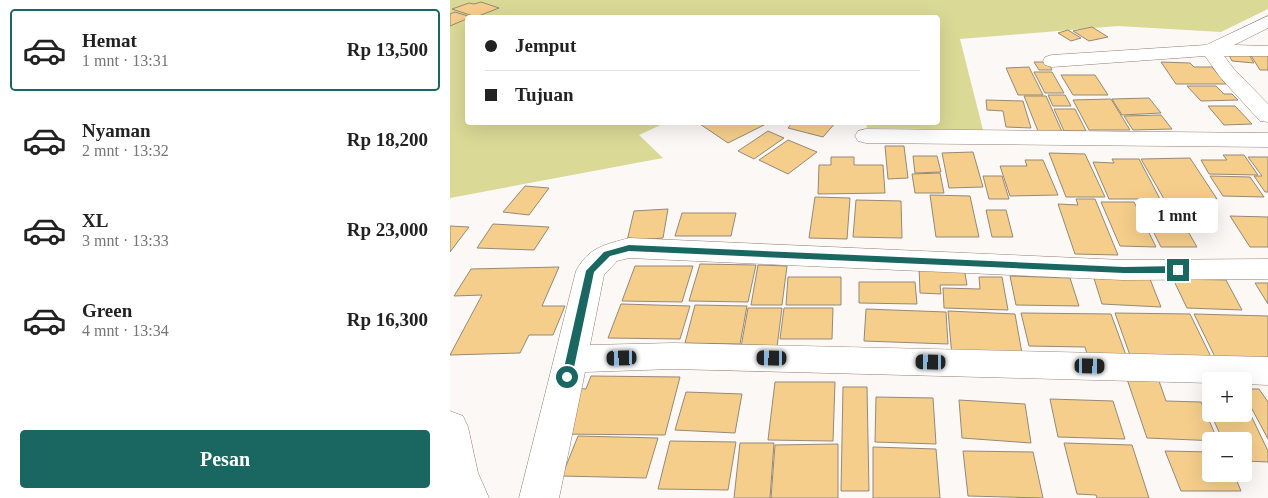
<!DOCTYPE html>
<html lang="id">
<meta charset="utf-8">
<style>
:root{--surface:#fff;--page:#f6f6f6;--text:#222;--muted:#767676;--line:#e0e0e0;--accent:#1a6660}
body{margin:0;font-family:"Times New Roman",serif;background:var(--page);color:var(--text);height:100vh;display:flex;flex-direction:column;font-size:19px;white-space:nowrap}
*{box-sizing:border-box;margin:0}
p{font-size:16px;color:var(--muted)}
.icon{flex:none;width:28px;height:28px;fill:none;stroke:currentColor;stroke-width:2;stroke-linecap:round;stroke-linejoin:round}
.map{position:relative;flex:1;overflow:hidden}
.drawer{display:flex;flex-direction:column;background:var(--surface);width:450px}
.drawer>*{flex:none}
.guide{position:absolute;left:15px;top:15px;width:475px;height:110px;border-radius:5px;box-shadow:0 5px 20px #0002;display:grid;align-content:center;height:110px;padding:0 20px;background:var(--surface)}
.controls{position:absolute;left:752px;top:372px;display:grid;gap:10px}
.controls a{display:grid;place-items:center;width:50px;height:50px;border-radius:5px;background:var(--surface);box-shadow:0 5px 20px #0002;font-size:25px}
.end{position:absolute;width:22px;height:22px;margin:-11px;border:6px solid #1a6660;background:#fff;box-shadow:0 0 0 2px #fff}
.from{border-radius:50%}
.bubble{position:absolute;height:35px;border-radius:5px;background:var(--surface);box-shadow:0 5px 20px #0002;font-size:16px;font-weight:700;line-height:35px;text-align:center}
.car{position:absolute;width:15px;height:30px;margin:-15px -8px;border-radius:6px;box-shadow:0 0 4px 1px #0007;background:linear-gradient(#222 24%,#8ab4d8 0 40%,#222 0 76%,#8ab4d8 0 86%,#222 0)}
.guide b{display:flex;align-items:center;gap:18px;height:48px;font-size:19px}
.guide b+b{border-top:1px solid var(--line)}
.guide i{width:12px;height:12px;background:var(--text)}
ul{padding:9px 0 0;list-style:none}
li{display:flex;align-items:center;gap:15px;height:82px;margin:0 10px 8px;padding:0 10px;border:2px solid transparent;border-radius:5px}
li div{flex:1}
li b{display:block;font-size:19px}
li em{font-style:normal;font-weight:700}
li.active{border-color:var(--accent)}
li>.icon{width:45px;height:45px;stroke-width:1.5}
.primary-button{display:flex;gap:10px;margin-top:auto;padding:10px 20px}
.primary-button a{flex:1;height:58px;border-radius:5px;background:var(--accent);color:#fff;font-size:20px;font-weight:700;line-height:58px;text-align:center}
main{display:flex;flex:1;min-height:0}
.map>svg:first-child{display:block}
.green{fill:#dad996}
.building{fill:#f5ce8c;stroke:#958977}
.lines{fill:none;stroke-linecap:round;stroke-linejoin:round}
.minor-casing{stroke:#937f73;stroke-width:1}
.minor{fill:#fff;fill-rule:evenodd}
.route{fill:#1a6660}
</style>
<main>
<section class="drawer">
<ul>
<li class="active"><svg class="icon" aria-label="car" viewBox="0 0 24 24"><path d="M5 17H2v-5l4-1 3-4h7l3 4 3 1v5h-3M9 17h6M6 11h13"/><circle cx="7" cy="17" r="2"/><circle cx="17" cy="17" r="2"/></svg><div><b>Hemat</b><p>1 mnt · 13:31</p></div><em>Rp 13,500</em></li>
<li><svg class="icon" aria-label="car" viewBox="0 0 24 24"><path d="M5 17H2v-5l4-1 3-4h7l3 4 3 1v5h-3M9 17h6M6 11h13"/><circle cx="7" cy="17" r="2"/><circle cx="17" cy="17" r="2"/></svg><div><b>Nyaman</b><p>2 mnt · 13:32</p></div><em>Rp 18,200</em></li>
<li><svg class="icon" aria-label="car" viewBox="0 0 24 24"><path d="M5 17H2v-5l4-1 3-4h7l3 4 3 1v5h-3M9 17h6M6 11h13"/><circle cx="7" cy="17" r="2"/><circle cx="17" cy="17" r="2"/></svg><div><b>XL</b><p>3 mnt · 13:33</p></div><em>Rp 23,000</em></li>
<li><svg class="icon" aria-label="car" viewBox="0 0 24 24"><path d="M5 17H2v-5l4-1 3-4h7l3 4 3 1v5h-3M9 17h6M6 11h13"/><circle cx="7" cy="17" r="2"/><circle cx="17" cy="17" r="2"/></svg><div><b>Green</b><p>4 mnt · 13:34</p></div><em>Rp 16,300</em></li>
</ul>
<div class="primary-button"><a>Pesan</a></div>
</section>
<div class="map">
<svg width="818" height="498" viewBox="0 0 818 498">
<rect width="100%" height="100%" fill="#fcf8f5"/>
<!-- green -->
<polygon class="green" points="0,0 818,0 818,9 771,32 668,26 510,39 533,130 417,128 416,123 488,122 488,18 18,18 18,122 215,123 189,135 213,158 0,198"/>
<!-- building -->
<g class="building">
<polygon points="31,2 49,8 26,17 2,9 19,3 24,4"/>
<polygon points="5,12 21,17 0,26 0,14"/>
<polygon points="642,27 658,37 639,41 623,31"/>
<polygon points="618,30 631,38 621,41 608,33"/>
<polygon points="777,51 798,53 804,63 782,61"/>
<polygon points="800,54 818,55 818,70 810,70"/>
<polygon points="584,62 598,62 602,70 589,70"/>
<polygon points="711,62 740,63 744,67 762,67 776,84 726,84"/>
<polygon points="579,67 593,95 568,95 556,68"/>
<polygon points="584,72 602,72 614,93 595,93"/>
<polygon points="611,75 645,75 658,95 623,95"/>
<polygon points="737,86 766,86 774,94 782,94 788,100 751,101"/>
<polygon points="598,95 615,95 621,106 603,106"/>
<polygon points="574,96 596,96 614,136 590,136"/>
<polygon points="699,98 711,113 672,115 662,99"/>
<polygon points="661,99 680,130 639,130 623,100"/>
<polygon points="536,100 573,101 581,128 556,127 553,111 537,110"/>
<polygon points="758,106 785,106 802,124 774,125"/>
<polygon points="604,109 625,109 636,131 614,131"/>
<polygon points="711,115 722,129 683,130 674,116"/>
<polygon points="247,122 320,122 278,143"/>
<polygon points="343,122 386,122 373,137 338,128"/>
<polygon points="318,131 334,138 304,159 288,151"/>
<polygon points="338,140 367,152 338,174 309,160"/>
<polygon points="435,146 454,146 458,178 438,179"/>
<polygon points="523,152 533,187 499,188 492,153"/>
<polygon points="599,153 635,154 655,197 616,197"/>
<polygon points="773,155 794,155 808,175 759,174 751,160 777,160"/>
<polygon points="463,156 487,156 491,172 465,173"/>
<polygon points="381,157 404,157 404,165 433,165 435,193 368,194 369,165 381,165"/>
<polygon points="798,157 818,157 818,192 815,192 804,176 812,176"/>
<polygon points="740,158 767,199 714,199 691,159"/>
<polygon points="662,159 689,159 710,199 659,199 643,162 664,163"/>
<polygon points="575,160 593,160 608,195 560,196 550,166 577,166"/>
<polygon points="490,173 494,193 465,193 462,174"/>
<polygon points="533,176 552,176 559,199 539,199"/>
<polygon points="760,176 800,177 814,197 773,196"/>
<polygon points="75,186 99,188 79,215 53,212"/>
<polygon points="480,195 520,196 529,237 486,237"/>
<polygon points="365,197 400,198 397,239 359,238"/>
<polygon points="626,199 645,199 668,255 625,254 608,204 628,205"/>
<polygon points="406,200 451,201 452,238 403,237"/>
<polygon points="651,202 684,202 706,247 670,246"/>
<polygon points="691,207 724,207 747,247 711,247"/>
<polygon points="218,209 213,238 177,241 184,211"/>
<polygon points="536,210 556,210 563,237 542,237"/>
<polygon points="232,213 286,213 281,236 225,236"/>
<polygon points="780,216 818,217 818,247 800,247"/>
<polygon points="43,224 99,227 84,250 27,248"/>
<polygon points="0,226 19,227 0,252"/>
<polygon points="250,264 306,265 298,302 239,301"/>
<polygon points="308,265 337,266 332,305 301,305"/>
<polygon points="185,266 243,266 232,302 172,301"/>
<polygon points="469,266 514,268 517,285 490,285 491,294 470,293"/>
<polygon points="109,267 92,306 115,306 103,335 79,335 70,353 0,355 32,295 4,296 21,269"/>
<polygon points="642,272 698,274 711,307 652,304"/>
<polygon points="560,276 620,278 629,306 566,305"/>
<polygon points="338,277 391,277 391,305 336,305"/>
<polygon points="529,277 552,277 558,310 494,308 493,288 530,289"/>
<polygon points="723,279 776,280 792,310 737,308"/>
<polygon points="409,282 465,282 467,304 409,303"/>
<polygon points="805,283 818,283 818,304"/>
<polygon points="171,304 240,306 230,339 158,338"/>
<polygon points="245,305 297,306 290,344 235,343"/>
<polygon points="298,308 332,308 327,347 291,347"/>
<polygon points="334,308 383,308 382,339 330,339"/>
<polygon points="416,309 496,312 498,344 414,341"/>
<polygon points="498,311 565,314 573,359 502,356"/>
<polygon points="571,313 661,314 677,358 638,357 635,347 579,346"/>
<polygon points="665,313 740,314 762,359 681,358"/>
<polygon points="744,314 818,316 818,358 765,357"/>
<polygon points="141,376 230,377 215,435 106,434 124,388 136,389"/>
<polygon points="677,379 709,381 716,401 751,402 768,441 697,438"/>
<polygon points="325,382 385,382 383,441 318,440"/>
<polygon points="393,387 417,387 419,491 391,491"/>
<polygon points="794,389 809,389 818,402 818,439 794,394"/>
<polygon points="236,392 292,394 285,433 225,430"/>
<polygon points="753,396 761,396 761,414 794,414 794,401 818,451 818,462 794,461 794,441 773,441"/>
<polygon points="426,397 483,398 486,444 425,442"/>
<polygon points="600,399 663,401 675,439 608,437"/>
<polygon points="509,400 575,404 581,443 512,438"/>
<polygon points="128,436 208,438 196,478 112,476"/>
<polygon points="220,441 286,442 278,490 208,489"/>
<polygon points="290,443 324,443 320,498 284,498"/>
<polygon points="614,443 682,445 699,498 647,498 646,495 627,494"/>
<polygon points="388,444 388,498 321,498 325,445"/>
<polygon points="423,447 486,449 490,498 423,498"/>
<polygon points="513,451 583,452 593,498 518,496"/>
<polygon points="715,451 761,452 761,474 784,474 791,491 731,491"/>
</g>
<g class="lines">
<!-- minor casing -->
<g class="minor-casing">
<g id="minor">
<polygon points="818,16 818,28 784,45 818,46 818,56 774,56 784,69 818,104 818,122 810,121 770,77 755,56 602,67 595,65 593,61 595,57 602,55 756,45"/>
<polygon points="416,129 818,133 818,147 416,143 408,141 405,136 408,131"/>
<path d="M179 238 673 260 818 259V279L673 280 179 258 167 261 154 275 140 345 223 343 818 357V385L794 384V381H761V383L223 369 135 372 109 498H69L126 271C139 247 154 245 179 238Z"/>
<polygon points="0,411 13,416 18,427 28,473 39,498 0,498"/>
</g>
</g>
<!-- minor -->
<use href="#minor" class="minor"/>
</g>
<!-- route -->
<polygon class="route" points="179,245 674,267 728,266 732,270 728,273 674,273 179,251 160,256 144,272 122,377 117,381 114,380 112,377 136,271 154,252"/>
</svg>
<div class="controls">
<a>+</a>
<a>−</a>
</div>
<i class="end from" style="left:117px;top:377px"></i>
<i class="end" style="left:728px;top:270px"></i>
<div class="bubble" style="left:686px;top:198px;width:82px">1 mnt</div>
<i class="car" style="left:172px;top:358px;rotate:268deg"></i>
<i class="car" style="left:322px;top:358px;rotate:271deg"></i>
<i class="car" style="left:481px;top:362px;rotate:271deg"></i>
<i class="car" style="left:640px;top:366px;rotate:91deg"></i>
<div class="guide">
<b><i class="from"></i>Jemput</b>
<b><i></i>Tujuan</b>
</div>
</div>
</main>
